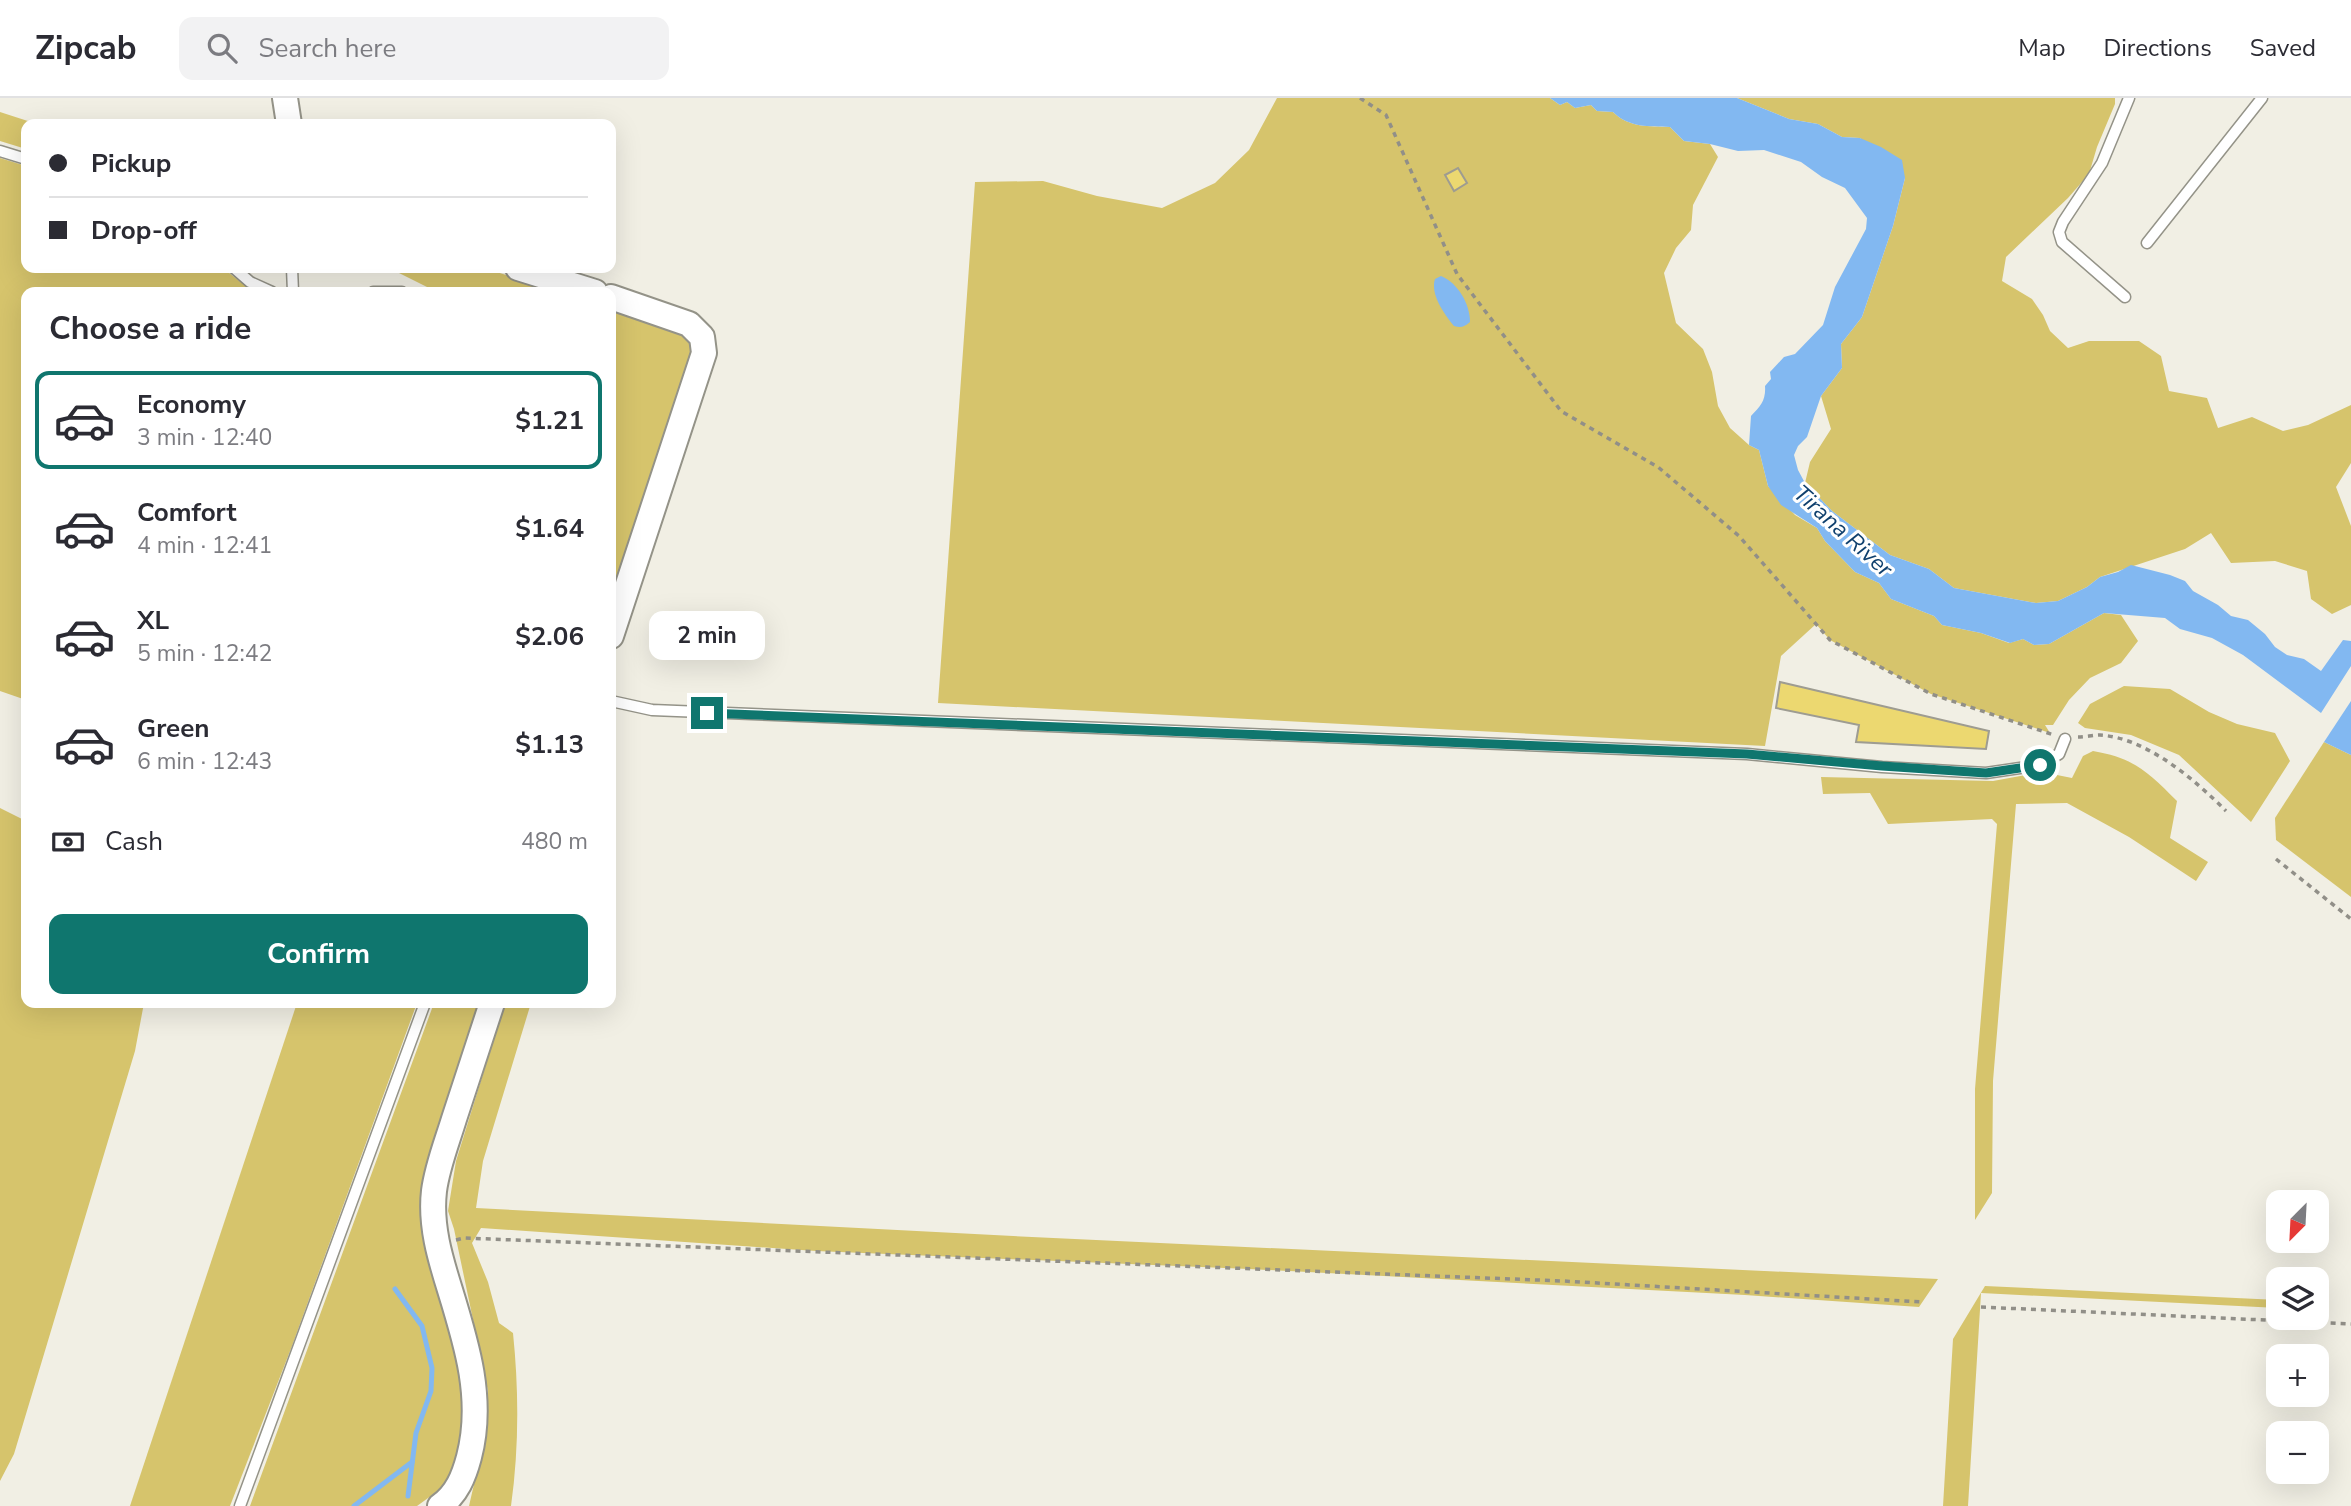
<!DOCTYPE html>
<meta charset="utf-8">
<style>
:root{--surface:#fff;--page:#f2f2f3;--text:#2b2b33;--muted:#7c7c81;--line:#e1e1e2;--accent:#0f766e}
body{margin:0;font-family:"Nunito Sans",sans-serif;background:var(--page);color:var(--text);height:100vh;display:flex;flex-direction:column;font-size:26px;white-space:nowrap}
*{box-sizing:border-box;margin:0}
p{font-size:23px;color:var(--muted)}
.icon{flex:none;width:38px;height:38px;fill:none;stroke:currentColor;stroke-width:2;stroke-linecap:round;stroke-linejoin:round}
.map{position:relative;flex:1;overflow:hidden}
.drawer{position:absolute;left:21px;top:189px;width:595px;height:721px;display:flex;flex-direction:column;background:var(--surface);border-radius:14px;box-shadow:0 7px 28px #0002}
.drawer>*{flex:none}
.guide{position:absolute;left:21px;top:21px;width:595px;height:154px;border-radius:14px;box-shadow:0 7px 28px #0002;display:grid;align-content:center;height:154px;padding:0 28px;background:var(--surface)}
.needle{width:46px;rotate:204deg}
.tools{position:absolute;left:2266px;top:1092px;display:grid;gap:14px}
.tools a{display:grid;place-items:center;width:63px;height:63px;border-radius:14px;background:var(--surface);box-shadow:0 7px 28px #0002;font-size:35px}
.end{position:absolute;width:32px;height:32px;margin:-16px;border:9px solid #0f766e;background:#fff;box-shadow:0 0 0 4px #fff}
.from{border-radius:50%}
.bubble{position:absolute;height:49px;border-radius:14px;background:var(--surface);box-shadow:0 7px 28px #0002;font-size:23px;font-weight:700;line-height:49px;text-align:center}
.guide b{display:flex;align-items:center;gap:24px;height:66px;font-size:26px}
.guide b+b{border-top:2px solid var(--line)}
.guide i{width:18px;height:18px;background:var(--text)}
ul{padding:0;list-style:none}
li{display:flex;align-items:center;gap:21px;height:98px;margin:0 14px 10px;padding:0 14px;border:4px solid transparent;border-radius:14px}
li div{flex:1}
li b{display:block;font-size:26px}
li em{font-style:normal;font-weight:700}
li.on{border-color:var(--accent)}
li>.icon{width:63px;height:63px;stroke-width:1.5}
h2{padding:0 28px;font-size:32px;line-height:84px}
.pay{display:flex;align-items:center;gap:18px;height:77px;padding:0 28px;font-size:26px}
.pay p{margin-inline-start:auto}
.cta{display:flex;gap:14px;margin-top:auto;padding:14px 28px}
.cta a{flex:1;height:80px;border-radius:14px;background:var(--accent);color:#fff;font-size:28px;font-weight:700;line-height:80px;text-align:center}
header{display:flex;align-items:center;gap:42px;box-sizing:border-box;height:98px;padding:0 35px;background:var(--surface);border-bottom:2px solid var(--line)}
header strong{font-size:33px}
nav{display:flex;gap:38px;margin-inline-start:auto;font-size:24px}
.search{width:490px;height:63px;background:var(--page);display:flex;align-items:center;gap:18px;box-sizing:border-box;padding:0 24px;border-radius:14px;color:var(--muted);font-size:26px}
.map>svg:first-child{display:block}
.green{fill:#d6c46c}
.water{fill:#82b8f1}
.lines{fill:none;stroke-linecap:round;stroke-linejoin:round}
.stream{stroke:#82b8f1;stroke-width:5}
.building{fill:#ecd870;stroke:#9e9c91;stroke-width:2}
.service-casing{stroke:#949388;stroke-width:13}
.tertiary-casing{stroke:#949388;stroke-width:28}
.path{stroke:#918f88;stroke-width:3.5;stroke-dasharray:5 5;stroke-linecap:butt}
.service{stroke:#fff;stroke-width:10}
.tertiary{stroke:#fff;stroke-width:24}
.route{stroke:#0f766e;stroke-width:9}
.labels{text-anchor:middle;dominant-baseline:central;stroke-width:6;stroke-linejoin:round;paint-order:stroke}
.water-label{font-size:23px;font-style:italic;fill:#0f406e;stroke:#fff}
</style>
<header>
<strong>Zipcab</strong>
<div class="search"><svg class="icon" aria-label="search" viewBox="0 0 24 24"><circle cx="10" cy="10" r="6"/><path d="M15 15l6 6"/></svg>Search here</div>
<nav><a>Map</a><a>Directions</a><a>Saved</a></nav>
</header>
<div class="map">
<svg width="2351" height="1408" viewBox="0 0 2351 1408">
<rect width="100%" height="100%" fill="#f1efe4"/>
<!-- green -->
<g class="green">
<path d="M1277 0H1550L1560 7 1567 4 1575 10 1591 7 1597 13 1613 14C1629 30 1649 28 1670 29L1684 43 1710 46 1718 59 1693 107 1691 132 1676 150 1664 175 1676 225 1703 251 1712 274 1718 308 1730 330 1749 347 1759 352 1768 388 1795 417 1817 430 1825 443 1855 474 1879 485 1891 501 1934 518 1942 527 1981 535 2009 545 2023 541 2034 547 2049 546 2104 515 2121 517 2138 543 2121 565 2090 580 2069 602 2053 627H2045L2050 635 1931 596 1830 542 1816 526 1781 558 1765 648 938 605 975 84 1043 83 1097 98 1162 110 1215 85 1249 52Z"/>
<polygon points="1737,0 2115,0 2115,6 2097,49 2089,76 2068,100 2006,159 2002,183 2032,201 2043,217 2050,233 2068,250 2089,243 2139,243 2161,258 2169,293 2207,300 2218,330 2252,319 2283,333 2308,327 2351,307 2351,365 2336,389 2351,428 2351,507 2332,516 2311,501 2307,473 2275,463 2231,465 2211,435 2185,451 2100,479 2087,489 2058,503 2036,505 1954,490 1929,471 1890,457 1832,413 1805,385 1810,364 1831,331 1821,298 1842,270 1841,246 1862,219 1893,128 1905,80 1860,40 1842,39 1818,26 1789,21"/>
<polygon points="0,14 37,26 26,26 26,51 0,43"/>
<polygon points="0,60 26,68 26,170 223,170 253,194 26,194 26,602 0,593"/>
<polygon points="389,170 484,170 559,194 437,194"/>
<polygon points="611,211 689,238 693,250 611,506"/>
<polygon points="2124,588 2170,591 2209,614 2237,626 2275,635 2290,663 2251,724 2179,657 2131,637 2085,630 2078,625 2090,606"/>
<polygon points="2324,644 2351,657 2351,799 2276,742 2275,720"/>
<path d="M2093 653C2134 660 2148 674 2177 703L2170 740 2208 764 2196 783 2129 739 2067 705 2016 706 1993 983 1992 1095 1975 1122V991L1997 726 1992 721 1888 726 1870 695 1823 696 1821 679 1993 683 2042 674 2072 680 2083 658Z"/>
<polygon points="0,710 26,723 26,905 144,905 135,953 14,1356 0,1383"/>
<polygon points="297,905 417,905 292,1248 230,1408 130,1408"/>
<polygon points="434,905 482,905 429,1070 466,1276 462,1346 449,1377 442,1390 417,1408 250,1408"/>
<path d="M505 905H531L483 1063 476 1110 1032 1139 1938 1181 1919 1209 1745 1197 1249 1171 816 1153 481 1130 472 1145 488 1184 499 1225 513 1235C519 1293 519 1351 511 1408H469L486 1334 488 1293 454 1131 448 1113 456 1063Z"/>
<polygon points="1985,1188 2278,1202 2278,1210 1981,1195 1968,1408 1943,1408 1953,1241"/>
</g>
<!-- water -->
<g class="water">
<path d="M1550 0H1737L1789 21 1818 26 1842 39 1860 40 1881 49 1902 62 1905 80 1893 128 1862 219 1841 246 1842 270 1821 298 1807 339 1798 348 1794 357 1798 372 1805 385 1832 413 1890 457 1929 471 1954 490 2036 505 2058 503 2087 489 2100 479 2118 474 2131 467 2170 477 2185 483 2193 493 2218 507 2231 518 2248 522 2265 536 2275 549 2287 557 2304 561 2321 573 2343 542 2351 543V568L2321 615 2243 557 2212 540 2180 531 2165 520 2104 515 2049 546 2034 547 2023 541 2010 545 1981 535 1942 527 1934 518 1891 501 1879 485 1855 474 1825 443 1817 430 1781 407 1768 388 1759 352 1749 347 1751 318C1761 308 1766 302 1765 288L1771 281 1770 274 1784 259 1795 256 1823 227 1835 189 1866 131 1867 120 1845 90 1822 79 1801 64 1764 52 1738 53 1710 46 1684 43 1670 29C1649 28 1629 30 1613 14L1597 13 1591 7 1575 10 1567 4 1560 7Z"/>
<path d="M1441 178C1458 185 1470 206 1470 224 1464 229 1461 230 1454 228 1444 216 1430 196 1435 181Z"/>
<polygon points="2351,603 2351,657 2324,644"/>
</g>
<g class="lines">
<!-- stream -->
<g class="stream">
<polyline points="395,1191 422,1228 432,1270 431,1293 416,1335 408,1398"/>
<polyline points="354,1408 412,1364"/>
</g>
</g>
<!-- building -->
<g class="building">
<polygon points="1458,70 1467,85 1454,93 1445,77"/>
<polygon points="1780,584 1989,633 1986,651 1856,644 1859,627 1776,610"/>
</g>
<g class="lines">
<!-- service casing -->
<g class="service-casing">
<g id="service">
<polyline points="0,53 26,61"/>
<polyline points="2147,145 2262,0"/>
<polyline points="234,170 250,184 272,194"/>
<polyline points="292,170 293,194"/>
<polyline points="373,194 402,194"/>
<polyline points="2125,199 2062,144 2059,134 2063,124 2102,65 2129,0"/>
<polyline points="611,603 652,612 1747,656 1882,669 1986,675 2040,667 2059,656 2065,641"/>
<polyline points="240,1408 425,905"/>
</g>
</g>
<!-- tertiary casing -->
<g class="tertiary-casing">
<g id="tertiary">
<polyline points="285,0 289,26"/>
<polyline points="518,170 595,194"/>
<polyline points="611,199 689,226 702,239 704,255 611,538"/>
<path d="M440 1408C457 1396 464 1378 469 1359 484 1302 467 1247 450 1192 440 1160 430 1127 434 1093 437 1069 447 1044 454 1021 467 982 479 944 492 905"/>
</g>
</g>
<!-- path -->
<g class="path">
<polyline points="1360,0 1386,17 1457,176 1561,313 1658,369 1739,438 1830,542 1931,596 2054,637"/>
<path d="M2078 639C2085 639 2093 637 2100 637 2147 640 2195 682 2226 713"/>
<polyline points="2276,761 2351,821"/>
<polyline points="456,1142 464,1140 1563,1183 1922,1204"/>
<polyline points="1981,1209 2351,1226"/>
</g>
<!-- service -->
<use href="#service" class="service"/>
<!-- tertiary -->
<use href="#tertiary" class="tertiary"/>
</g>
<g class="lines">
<!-- route -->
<polyline class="route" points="707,615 1747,656 1882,668 1986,675 2040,667"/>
</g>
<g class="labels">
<!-- water labels -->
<g class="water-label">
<text transform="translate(1843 433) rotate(42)">Tirana River</text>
</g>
</g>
</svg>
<div class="tools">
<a><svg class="needle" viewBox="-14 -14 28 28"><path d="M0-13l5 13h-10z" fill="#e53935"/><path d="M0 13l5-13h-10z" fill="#7c7c81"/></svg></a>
<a><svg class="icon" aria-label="layers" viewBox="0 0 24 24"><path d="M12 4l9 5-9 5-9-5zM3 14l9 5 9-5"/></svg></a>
<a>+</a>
<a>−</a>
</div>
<i class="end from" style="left:2040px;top:667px"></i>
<i class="end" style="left:707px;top:615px"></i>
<div class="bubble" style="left:649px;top:513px;width:116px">2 min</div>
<div class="guide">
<b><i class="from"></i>Pickup</b>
<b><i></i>Drop-off</b>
</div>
<section class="drawer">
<h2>Choose a ride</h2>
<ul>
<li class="on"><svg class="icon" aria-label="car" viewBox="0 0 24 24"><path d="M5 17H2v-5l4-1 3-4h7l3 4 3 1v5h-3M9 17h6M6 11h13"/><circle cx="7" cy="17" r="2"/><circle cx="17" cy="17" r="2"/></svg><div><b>Economy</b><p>3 min · 12:40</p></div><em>$1.21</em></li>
<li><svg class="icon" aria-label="car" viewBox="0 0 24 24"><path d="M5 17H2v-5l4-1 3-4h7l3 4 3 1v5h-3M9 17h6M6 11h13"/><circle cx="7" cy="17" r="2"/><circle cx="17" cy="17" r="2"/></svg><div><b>Comfort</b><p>4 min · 12:41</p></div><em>$1.64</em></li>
<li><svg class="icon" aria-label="car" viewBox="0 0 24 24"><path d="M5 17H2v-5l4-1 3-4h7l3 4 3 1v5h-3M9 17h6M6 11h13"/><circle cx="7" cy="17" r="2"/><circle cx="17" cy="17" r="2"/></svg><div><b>XL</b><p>5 min · 12:42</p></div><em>$2.06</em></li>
<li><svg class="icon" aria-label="car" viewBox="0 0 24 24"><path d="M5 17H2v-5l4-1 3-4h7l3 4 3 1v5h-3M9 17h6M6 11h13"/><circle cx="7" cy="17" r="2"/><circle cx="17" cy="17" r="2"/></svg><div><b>Green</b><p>6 min · 12:43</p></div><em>$1.13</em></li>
</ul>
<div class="pay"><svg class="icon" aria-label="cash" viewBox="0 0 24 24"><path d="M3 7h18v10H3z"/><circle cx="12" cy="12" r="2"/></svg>Cash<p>480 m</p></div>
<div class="cta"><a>Confirm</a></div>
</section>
</div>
